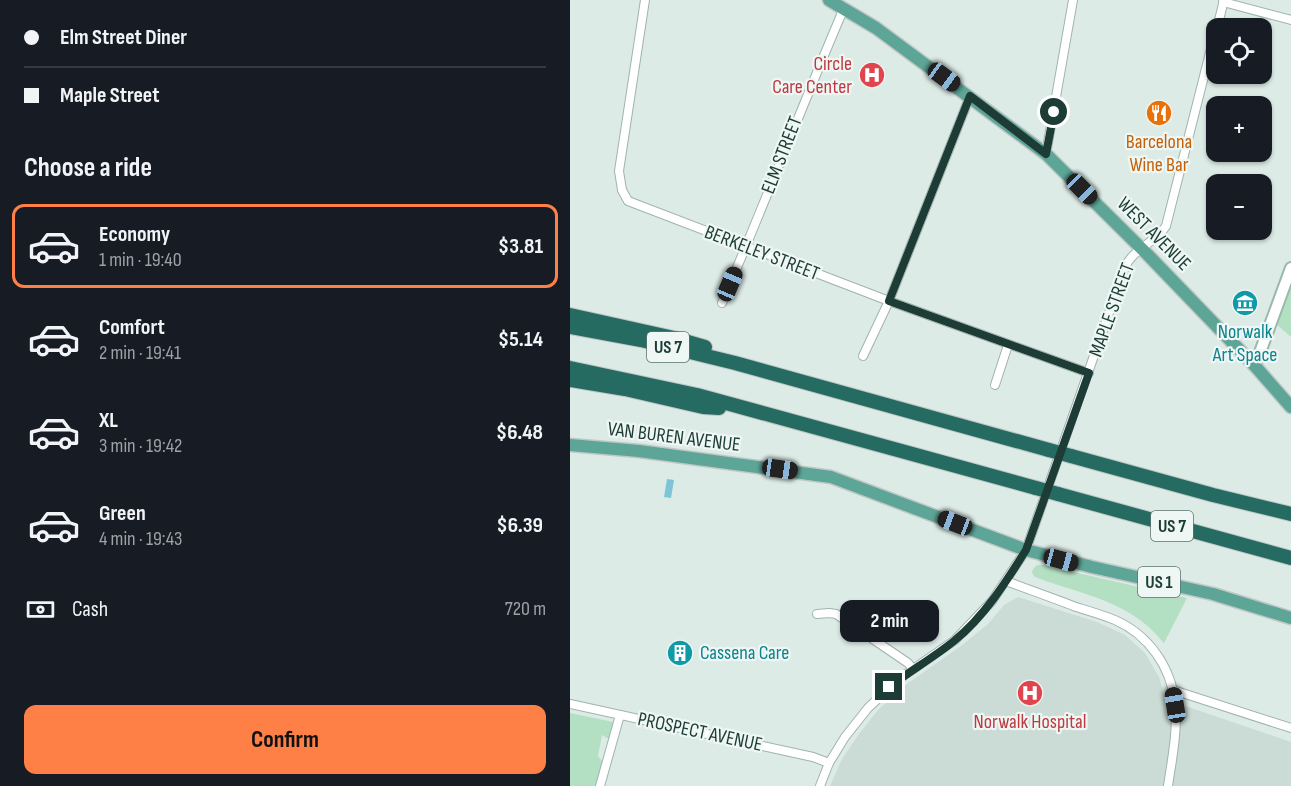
<!DOCTYPE html>
<meta charset="utf-8">
<style>
:root{--surface:#171b24;--page:#20242c;--text:#f1f3f6;--muted:#9ea1a6;--line:#363941;--accent:#ff8047}
body{margin:0;font-family:"Sofia Sans Condensed",sans-serif;background:var(--page);color:var(--text);height:100vh;display:flex;flex-direction:column;font-size:22px;white-space:nowrap}
*{box-sizing:border-box;margin:0}
p{font-size:20px;color:var(--muted)}
.icon{flex:none;width:33px;height:33px;fill:none;stroke:currentColor;stroke-width:2;stroke-linecap:round;stroke-linejoin:round}
.map{position:relative;flex:1;overflow:hidden}
.sheet{display:flex;flex-direction:column;background:var(--surface);width:570px}
.sheet>*{flex:none}
.guide{display:grid;align-content:center;height:132px;padding:0 24px;background:var(--surface)}
.fabs{position:absolute;left:636px;top:18px;display:grid;gap:12px}
.fabs a{display:grid;place-items:center;width:66px;height:66px;border-radius:12px;background:var(--surface);box-shadow:0 2px 4px #0004;font-size:30px}
.end{position:absolute;width:27px;height:27px;margin:-14px;border:8px solid #1d3c36;background:#fff;box-shadow:0 0 0 3px #fff}
.from{border-radius:50%}
.bubble{position:absolute;height:42px;border-radius:12px;background:var(--surface);box-shadow:0 2px 4px #0004;font-size:20px;font-weight:700;line-height:42px;text-align:center}
.car{position:absolute;width:18px;height:36px;margin:-18px -9px;border-radius:8px;box-shadow:0 0 4px 2px #0007;background:linear-gradient(#222 24%,#8ab4d8 0 40%,#222 0 76%,#8ab4d8 0 86%,#222 0)}
.guide b{display:flex;align-items:center;gap:21px;height:57px;font-size:22px}
.guide b+b{border-top:2px solid var(--line)}
.guide i{width:15px;height:15px;background:var(--text)}
ul{padding:0;list-style:none}
li{display:flex;align-items:center;gap:18px;height:84px;margin:0 12px 9px;padding:0 12px;border:3px solid transparent;border-radius:12px}
li div{flex:1}
li b{display:block;font-size:22px}
li em{font-style:normal;font-weight:700}
li.active{border-color:var(--accent)}
li>.icon{width:54px;height:54px;stroke-width:1.5}
h2{padding:0 24px;font-size:27px;line-height:72px}
.pay{display:flex;align-items:center;gap:15px;height:66px;padding:0 24px;font-size:22px}
.pay p{margin-inline-start:auto}
.primary-button{display:flex;gap:12px;margin-top:auto;padding:12px 24px}
.primary-button a{flex:1;height:69px;border-radius:12px;background:var(--accent);color:#111;font-size:24px;font-weight:700;line-height:69px;text-align:center}
main{display:flex;flex:1;min-height:0}
.map>svg:first-child{display:block}
.built{fill:#cbdbd5}
.green{fill:#b3dfc2}
.water{fill:#7ec4d7}
.lines{fill:none;stroke-linecap:round;stroke-linejoin:round}
.street-casing{stroke:#a0b3ae;stroke-width:10}
.secondary-casing{stroke:#9bb8af;stroke-width:14}
.primary-casing{stroke:#c0c8c7;stroke-width:15}
.highway-casing{stroke:#c0c8c7;stroke-width:16}
.street{stroke:#fff;stroke-width:8}
.secondary{stroke:#fff;stroke-width:10}
.primary{stroke:#5da597;stroke-width:12}
.highway{stroke:#266b61;stroke-width:14}
.highway-bridge-casing{stroke:#c0c8c7;stroke-width:16;stroke-linecap:butt}
.highway-bridge{stroke:#266b61;stroke-width:14}
.route{stroke:#1d3c36;stroke-width:8}
.labels{text-anchor:middle;dominant-baseline:central;stroke-width:4.5;stroke-linejoin:round;paint-order:stroke}
.shield{fill:#eef7f3;stroke:#5c746f;stroke-width:1.5}
.shield-label{font-size:18px;font-weight:bold;fill:#1d3c36}
.health-label{font-size:20px;fill:#be3a42;stroke:#eef7f3;text-anchor:end}
.food-label{font-size:20px;fill:#c56008;stroke:#eef7f3}
.street-label{font-size:20px;fill:#1d3c36;stroke:#eef7f3}
.culture-label{font-size:20px;fill:#0d838f;stroke:#eef7f3}
</style>
<main>
<section class="sheet">
<div class="guide">
<b><i class="from"></i>Elm Street Diner</b>
<b><i></i>Maple Street</b>
</div>
<h2>Choose a ride</h2>
<ul>
<li class="active"><svg class="icon" aria-label="car" viewBox="0 0 24 24"><path d="M5 17H2v-5l4-1 3-4h7l3 4 3 1v5h-3M9 17h6M6 11h13"/><circle cx="7" cy="17" r="2"/><circle cx="17" cy="17" r="2"/></svg><div><b>Economy</b><p>1 min · 19:40</p></div><em>$3.81</em></li>
<li><svg class="icon" aria-label="car" viewBox="0 0 24 24"><path d="M5 17H2v-5l4-1 3-4h7l3 4 3 1v5h-3M9 17h6M6 11h13"/><circle cx="7" cy="17" r="2"/><circle cx="17" cy="17" r="2"/></svg><div><b>Comfort</b><p>2 min · 19:41</p></div><em>$5.14</em></li>
<li><svg class="icon" aria-label="car" viewBox="0 0 24 24"><path d="M5 17H2v-5l4-1 3-4h7l3 4 3 1v5h-3M9 17h6M6 11h13"/><circle cx="7" cy="17" r="2"/><circle cx="17" cy="17" r="2"/></svg><div><b>XL</b><p>3 min · 19:42</p></div><em>$6.48</em></li>
<li><svg class="icon" aria-label="car" viewBox="0 0 24 24"><path d="M5 17H2v-5l4-1 3-4h7l3 4 3 1v5h-3M9 17h6M6 11h13"/><circle cx="7" cy="17" r="2"/><circle cx="17" cy="17" r="2"/></svg><div><b>Green</b><p>4 min · 19:43</p></div><em>$6.39</em></li>
</ul>
<div class="pay"><svg class="icon" aria-label="cash" viewBox="0 0 24 24"><path d="M3 7h18v10H3z"/><circle cx="12" cy="12" r="2"/></svg>Cash<p>720 m</p></div>
<div class="primary-button"><a>Confirm</a></div>
</section>
<div class="map">
<svg width="721" height="786" viewBox="0 0 721 786">
<rect width="100%" height="100%" fill="#ddebe6"/>
<!-- built -->
<polygon class="built" points="448,597 527,622 555,635 575,653 589,677 595,699 721,742 721,786 260,786 272,759 289,734 308,710 334,686 391,646 418,624 434,605"/>
<!-- green -->
<g class="green">
<polygon points="721,286 721,337 706,324"/>
<path d="M473 565 617 598 594 643C559 600 515 596 465 577L462 573 463 569 467 565Z"/>
<polygon points="0,713 43,722 39,739 32,735 28,756 33,762 26,786 0,786"/>
</g>
<!-- water -->
<polygon class="water" points="97,479 104,480 101,498 94,497"/>
<g class="lines">
<!-- street casing -->
<g class="street-casing">
<g id="street">
<polyline points="75,0 49,171 52,190 58,201 319,301 519,373"/>
<polyline points="653,2 721,20"/>
<polyline points="647,28 654,0"/>
<polyline points="476,154 503,0"/>
<path d="M152 303C194 205 232 106 274 8"/>
<polyline points="293,356 319,301 400,96"/>
<polyline points="425,385 438,345"/>
<path d="M436 581C460 590 483 598 506 607 519 611 533 615 545 620 579 635 601 667 605 703 608 730 602 759 598 786"/>
<polyline points="247,614 259,613 266,614 338,663 343,669"/>
<polyline points="603,690 721,728"/>
<polyline points="0,704 243,757 259,763"/>
<polyline points="30,786 50,715"/>
<path d="M250 786 259 763 275 737 298 708 329 679 385 640 422 601 456 550 555 267C563 249 585 243 596 226L646 29"/>
</g>
</g>
<!-- secondary casing -->
<g class="secondary-casing">
<polyline id="secondary" points="685,366 721,268"/>
</g>
<!-- primary casing -->
<g class="primary-casing">
<g id="primary">
<polyline points="259,0 306,28 476,154 578,255 685,366 721,407"/>
<polyline points="0,445 69,451 261,477 456,550 522,567 643,594 721,618"/>
</g>
</g>
<!-- highway casing -->
<g class="highway-casing">
<g id="highway">
<polyline points="0,315 104,338 135,347"/>
<polyline points="0,327 71,340 165,363 479,450"/>
<polyline points="0,368 127,395 466,488"/>
<polyline points="0,380 55,389 133,407 149,408"/>
<polyline points="501,456 643,495 721,514"/>
<polyline points="488,494 721,558"/>
</g>
</g>
<!-- street -->
<use href="#street" class="street"/>
<!-- secondary -->
<use href="#secondary" class="secondary"/>
<!-- primary -->
<use href="#primary" class="primary"/>
<!-- highway -->
<use href="#highway" class="highway"/>
<!-- highway-bridge casing -->
<g class="highway-bridge-casing">
<g id="highway-bridge">
<polyline points="479,450 501,456"/>
<polyline points="466,488 488,494"/>
</g>
</g>
<!-- highway-bridge -->
<use href="#highway-bridge" class="highway-bridge"/>
</g>
<g class="lines">
<!-- route -->
<path class="route" d="M319 687C340 671 363 658 384 641 414 617 436 582 456 550L519 373 319 301 400 96 476 154 484 112"/>
</g>
<!-- icons -->
<defs>
<g id="hospital-disc" transform="scale(1.35)"><circle r="9.5" fill="#e0444e" stroke="#eef7f3"/><path d="M-5-5h3v3.5h4V-5h3V5h-3V1.5h-4V5h-3Z" fill="#fff"/></g>
<g id="restaurant-disc" transform="scale(1.35)"><circle r="9.5" fill="#e8710a" stroke="#eef7f3"/><path d="M-5-6h1v4h1v-4h1v4h1v-4h1v5L-1.5 .5V6h-2V.5L-5-1ZM5-6V6H3V1.5H1.5Q1.5-4 5-6Z" fill="#fff"/></g>
<g id="museum-disc" transform="scale(1.35)"><circle r="9.5" fill="#0f9aa8" stroke="#eef7f3"/><path d="M0-6L6-3V-2H-6V-3ZM-5-1h2V3h-2ZM-1-1h2V3h-2ZM3-1h2V3H3ZM-6 4H6V6H-6Z" fill="#fff"/></g>
<g id="building-disc" transform="scale(1.35)"><circle r="9.5" fill="#0f9aa8" stroke="#eef7f3"/><path d="M-4-6H4V6H1V3H-1V6H-4ZM-2.5-4.3h1.7v1.8h-1.7ZM.8-4.3h1.7v1.8H.8ZM-2.5-1h1.7V.8h-1.7ZM.8-1h1.7V.8H.8Z" fill="#fff"/></g>
</defs>
<g fill-rule="evenodd">
<use href="#hospital-disc" x="302" y="75"/>
<use href="#restaurant-disc" x="589" y="113"/>
<use href="#museum-disc" x="675" y="303"/>
<use href="#building-disc" x="110" y="653"/>
<use href="#hospital-disc" x="460" y="693"/>
</g>
<g class="labels">
<!-- shield labels -->
<g class="shield">
<rect x="77" y="332" width="42" height="30" rx="4.5"/>
<rect x="581" y="511" width="42" height="30" rx="4.5"/>
<rect x="568" y="567" width="42" height="30" rx="4.5"/>
</g>
<g class="shield-label">
<text x="98" y="347">US 7</text>
<text x="602" y="526">US 7</text>
<text x="589" y="582">US 1</text>
</g>
<!-- health labels -->
<g class="health-label">
<text x="282" y="64">Circle<tspan x="282" dy="23">Care Center</tspan></text>
<text x="460" y="722" text-anchor="middle">Norwalk Hospital</text>
</g>
<!-- food labels -->
<g class="food-label">
<text x="589" y="142">Barcelona<tspan x="589" dy="23">Wine Bar</tspan></text>
</g>
<!-- street labels -->
<g class="street-label">
<text transform="translate(212 155) rotate(-69)">ELM STREET</text>
<text transform="translate(584 234) rotate(45)">WEST AVENUE</text>
<text transform="translate(192 253) rotate(21)">BERKELEY STREET</text>
<text transform="translate(542 310) rotate(-70)">MAPLE STREET</text>
<text transform="translate(104 437) rotate(7)">VAN BUREN AVENUE</text>
<text transform="translate(130 732) rotate(12)">PROSPECT AVENUE</text>
</g>
<!-- culture labels -->
<g class="culture-label">
<text x="675" y="332">Norwalk<tspan x="675" dy="23">Art Space</tspan></text>
<text x="130" y="653" text-anchor="start">Cassena Care</text>
</g>
</g>
</svg>
<div class="fabs">
<a><svg class="icon" aria-label="locate" viewBox="0 0 24 24"><circle cx="12" cy="12" r="6"/><path d="M12 2v4M12 18v4M2 12h4M18 12h4"/></svg></a>
<a>+</a>
<a>−</a>
</div>
<i class="end from" style="left:484px;top:112px"></i>
<i class="end" style="left:319px;top:687px"></i>
<div class="bubble" style="left:270px;top:600px;width:99px">2 min</div>
<i class="car" style="left:374px;top:77px;rotate:126deg"></i>
<i class="car" style="left:512px;top:189px;rotate:135deg"></i>
<i class="car" style="left:160px;top:284px;rotate:23deg"></i>
<i class="car" style="left:210px;top:469px;rotate:98deg"></i>
<i class="car" style="left:385px;top:523px;rotate:291deg"></i>
<i class="car" style="left:491px;top:560px;rotate:105deg"></i>
<i class="car" style="left:605px;top:705px;rotate:351deg"></i>
</div>
</main>
